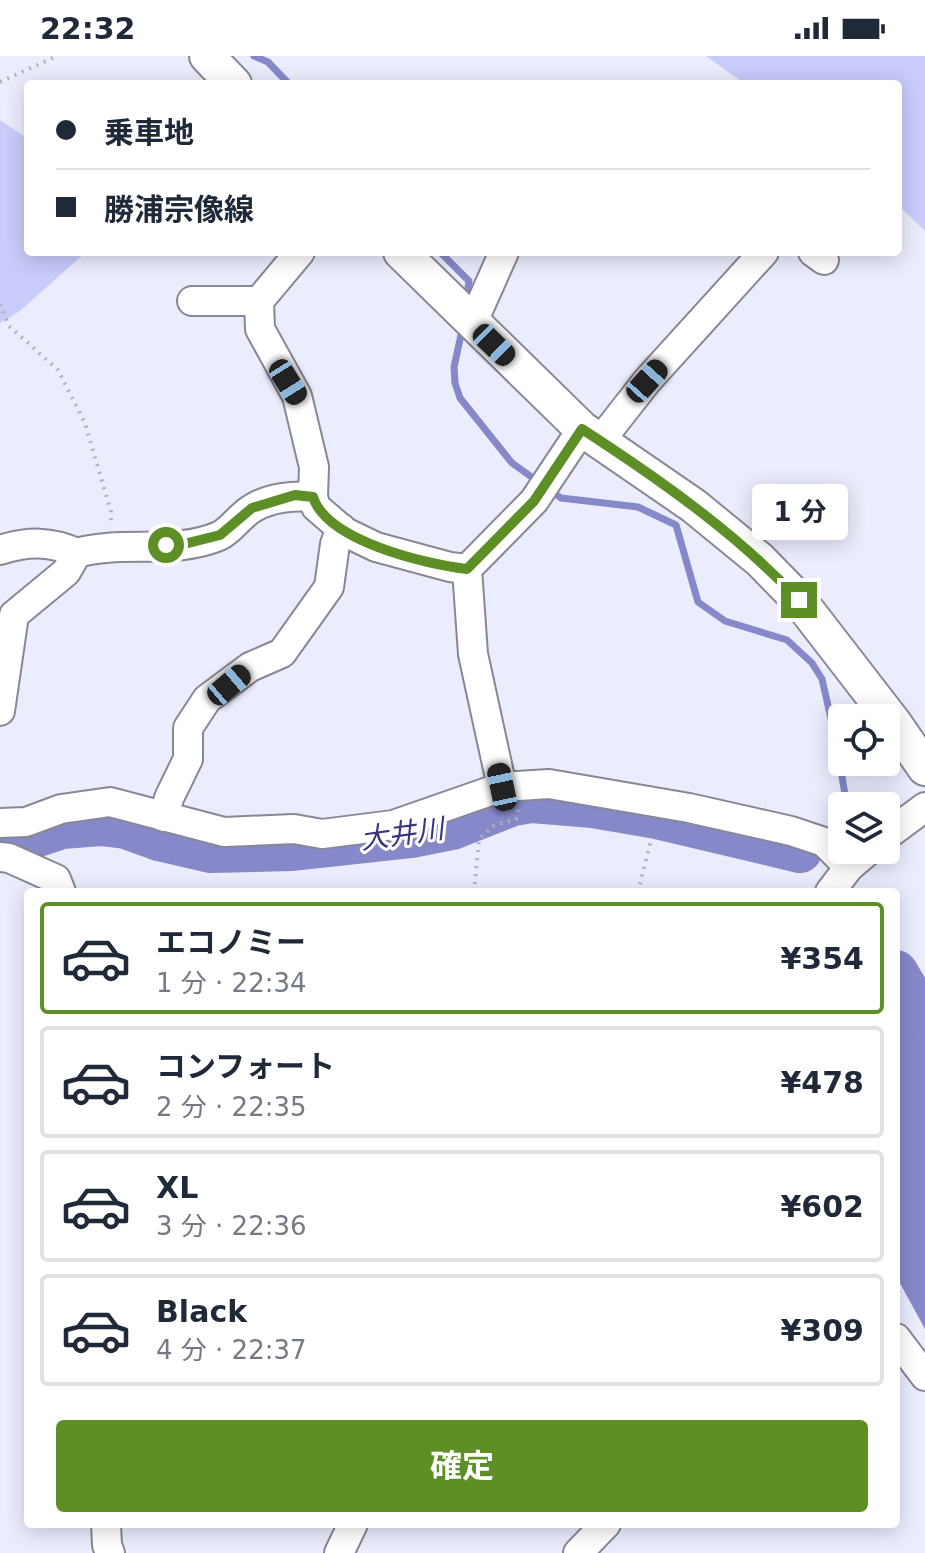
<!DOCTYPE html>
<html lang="ja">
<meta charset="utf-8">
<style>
:root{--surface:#fff;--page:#f2f2f3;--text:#1f2937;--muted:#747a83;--line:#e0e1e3;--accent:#5d8f26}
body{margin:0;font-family:"DejaVu Sans","Noto Sans JP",sans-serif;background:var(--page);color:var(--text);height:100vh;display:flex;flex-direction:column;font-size:30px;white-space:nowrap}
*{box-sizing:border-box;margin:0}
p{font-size:26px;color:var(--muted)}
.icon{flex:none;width:44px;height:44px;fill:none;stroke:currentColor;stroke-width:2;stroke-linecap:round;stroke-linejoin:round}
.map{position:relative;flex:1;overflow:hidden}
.side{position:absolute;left:24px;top:832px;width:876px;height:640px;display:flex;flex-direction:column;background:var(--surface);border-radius:8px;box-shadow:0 4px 20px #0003}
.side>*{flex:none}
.top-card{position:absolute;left:24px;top:24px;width:878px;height:176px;border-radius:8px;box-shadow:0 4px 20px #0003;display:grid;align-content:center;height:176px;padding:0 32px;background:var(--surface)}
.tools{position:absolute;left:828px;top:648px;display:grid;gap:16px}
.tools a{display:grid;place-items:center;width:72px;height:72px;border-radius:8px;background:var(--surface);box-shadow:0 4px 20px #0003;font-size:40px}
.end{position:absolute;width:36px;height:36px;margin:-18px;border:10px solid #5d8f26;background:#fff;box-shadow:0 0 0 4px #fff}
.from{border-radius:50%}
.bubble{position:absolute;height:56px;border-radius:8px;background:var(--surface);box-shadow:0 4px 20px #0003;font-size:26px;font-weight:700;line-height:56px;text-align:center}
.car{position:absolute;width:24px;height:48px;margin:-24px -12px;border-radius:10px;box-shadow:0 0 6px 2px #0007;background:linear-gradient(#222 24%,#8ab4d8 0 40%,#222 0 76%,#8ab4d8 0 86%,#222 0)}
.top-card b{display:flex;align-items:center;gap:28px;height:76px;font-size:30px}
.top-card b+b{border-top:2px solid var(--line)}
.top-card i{width:20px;height:20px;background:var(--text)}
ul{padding:14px 0 0;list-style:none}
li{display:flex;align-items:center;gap:24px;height:112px;margin:0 16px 12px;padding:0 16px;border:4px solid var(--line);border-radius:8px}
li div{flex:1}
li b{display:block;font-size:30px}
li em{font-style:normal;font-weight:700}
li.on{border-color:var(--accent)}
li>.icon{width:72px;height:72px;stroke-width:1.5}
.action{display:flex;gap:16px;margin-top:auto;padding:16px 32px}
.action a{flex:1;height:92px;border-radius:8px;background:var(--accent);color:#fff;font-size:32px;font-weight:700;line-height:92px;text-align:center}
.status{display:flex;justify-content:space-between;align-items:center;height:56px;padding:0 40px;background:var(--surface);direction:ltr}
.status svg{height:22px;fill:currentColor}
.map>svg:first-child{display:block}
.green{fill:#c9ccfb}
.water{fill:#8688c9}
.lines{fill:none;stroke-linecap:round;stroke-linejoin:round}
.stream{stroke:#8688c9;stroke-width:7}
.river{stroke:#8688c9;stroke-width:44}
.minor-casing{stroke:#878896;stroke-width:32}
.major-casing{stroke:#878896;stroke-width:38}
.path{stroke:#b1b2bf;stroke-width:4;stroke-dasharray:2 6;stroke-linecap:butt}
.minor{stroke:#fff;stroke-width:28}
.major{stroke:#fff;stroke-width:34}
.route{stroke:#5d8f26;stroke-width:10}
.labels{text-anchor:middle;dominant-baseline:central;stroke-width:6;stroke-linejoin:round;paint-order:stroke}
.water-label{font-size:28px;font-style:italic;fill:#38327f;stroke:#fff}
</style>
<div class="status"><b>22:32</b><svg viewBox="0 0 49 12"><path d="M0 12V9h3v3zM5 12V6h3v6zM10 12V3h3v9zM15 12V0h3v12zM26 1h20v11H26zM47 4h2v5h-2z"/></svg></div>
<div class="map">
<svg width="925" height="1497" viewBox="0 0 925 1497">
<rect width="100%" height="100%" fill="#ebedfd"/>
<!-- green -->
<g class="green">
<polygon points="706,0 925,0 925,175 898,149 898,28 745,28"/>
<polygon points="0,64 28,83 28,196 86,196 20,255 0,267"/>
</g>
<!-- water -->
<polygon class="water" points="919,938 925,940 925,1273 896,1220 896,962"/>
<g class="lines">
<!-- stream -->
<g class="stream">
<polyline points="254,0 268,6 289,28"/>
<polyline points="440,196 469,225 466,246"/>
<polyline points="463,270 454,311 455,327 460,342 512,407 540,427"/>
<polyline points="550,434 561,442 638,451 676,469 698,546 725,565 787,584 812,607 822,623 835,680 847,750"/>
</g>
<!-- river -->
<g class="river">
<polyline points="0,788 13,787 62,771 101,768 126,771 159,783 211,795 293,793 412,780 452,772 513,748 532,745 593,750 657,761 800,795"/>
<polyline points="896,916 925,965"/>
</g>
<!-- minor casing -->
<g class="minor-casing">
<g id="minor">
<polyline points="300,196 259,245 260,273 297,340 314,411 313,441 316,451 345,476 376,491 450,511 467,513"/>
<polyline points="813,196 824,204"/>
<polyline points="192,245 259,245"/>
<polyline points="472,268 504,196"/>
<polyline points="600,385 647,325 764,196"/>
<path d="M0 494C28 485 51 485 77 497"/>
<path d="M0 655 14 559 66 516 77 497C122 484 175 499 219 480 232 474 240 459 253 452 269 442 294 439 313 441"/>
<polyline points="502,731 473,598 467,513 534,445 582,373"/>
<polyline points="164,761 169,742 188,703 188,672 207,643 250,611 282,597 329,531 335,488 341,472"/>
<polyline points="0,767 26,766 61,753 110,746 224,776 294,773 322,778 393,769 502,731 549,728 689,752 791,775 824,786 849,811"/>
<polyline points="886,780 925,751"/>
<polyline points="0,801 9,802 56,823 61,836"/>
<polyline points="830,836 849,811 869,794"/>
<polyline points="896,1282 925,1320"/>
<polyline points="106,1468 107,1489 110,1497"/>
<polyline points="339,1497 353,1468"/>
<polyline points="578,1497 606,1468"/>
</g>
</g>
<!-- major casing -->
<g class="major-casing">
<g id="major">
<polyline points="207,0 234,28"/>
<polyline points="401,196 582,373 694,450 760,504 799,544 894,667 925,712"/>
</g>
</g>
<!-- path -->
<g class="path">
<polyline points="0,26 57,0"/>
<polyline points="0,248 9,270 58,314 85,367 111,456 111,467"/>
<polyline points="474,836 479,783 493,770 516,763 518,754"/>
<polyline points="638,836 651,784"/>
</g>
<!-- minor -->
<use href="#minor" class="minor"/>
<!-- major -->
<use href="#major" class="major"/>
</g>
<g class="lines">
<!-- route -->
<path class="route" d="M166 489 188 487 220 479 252 452 295 439 313 441C327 485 425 508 467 513L534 445 582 373C659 423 736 477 799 544"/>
</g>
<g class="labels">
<!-- water labels -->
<g class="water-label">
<text transform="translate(402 778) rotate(-8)">大井川</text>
</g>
</g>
</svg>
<div class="tools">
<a><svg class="icon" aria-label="locate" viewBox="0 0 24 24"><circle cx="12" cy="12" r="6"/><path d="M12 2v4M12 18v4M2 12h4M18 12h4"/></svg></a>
<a><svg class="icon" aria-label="layers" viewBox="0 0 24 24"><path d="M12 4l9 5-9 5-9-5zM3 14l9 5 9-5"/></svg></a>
</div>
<i class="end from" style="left:166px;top:489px"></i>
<i class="end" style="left:799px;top:544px"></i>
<div class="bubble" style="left:752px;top:428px;width:96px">1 分</div>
<i class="car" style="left:494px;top:289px;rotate:134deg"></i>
<i class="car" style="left:647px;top:325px;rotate:42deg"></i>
<i class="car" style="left:288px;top:326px;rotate:148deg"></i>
<i class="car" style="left:229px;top:629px;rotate:50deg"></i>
<i class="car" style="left:502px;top:731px;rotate:348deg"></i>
<div class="top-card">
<b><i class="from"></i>乗車地</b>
<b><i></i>勝浦宗像線</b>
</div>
<section class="side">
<ul>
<li class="on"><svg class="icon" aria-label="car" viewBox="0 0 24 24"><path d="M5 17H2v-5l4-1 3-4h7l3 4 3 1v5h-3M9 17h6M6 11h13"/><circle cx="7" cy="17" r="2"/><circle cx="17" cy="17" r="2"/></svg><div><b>エコノミー</b><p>1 分 · 22:34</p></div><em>¥354</em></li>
<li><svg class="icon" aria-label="car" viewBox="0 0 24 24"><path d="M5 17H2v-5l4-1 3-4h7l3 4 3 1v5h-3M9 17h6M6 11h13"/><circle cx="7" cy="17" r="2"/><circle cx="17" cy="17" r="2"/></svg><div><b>コンフォート</b><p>2 分 · 22:35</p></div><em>¥478</em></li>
<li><svg class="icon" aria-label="car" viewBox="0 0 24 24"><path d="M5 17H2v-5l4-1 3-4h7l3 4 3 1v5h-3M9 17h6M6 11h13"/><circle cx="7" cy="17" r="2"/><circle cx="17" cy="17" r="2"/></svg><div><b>XL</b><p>3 分 · 22:36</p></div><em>¥602</em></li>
<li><svg class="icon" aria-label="car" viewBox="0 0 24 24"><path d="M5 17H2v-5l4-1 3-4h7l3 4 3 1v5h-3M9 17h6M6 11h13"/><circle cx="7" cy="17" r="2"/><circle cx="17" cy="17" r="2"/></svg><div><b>Black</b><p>4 分 · 22:37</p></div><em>¥309</em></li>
</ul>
<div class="action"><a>確定</a></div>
</section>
</div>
